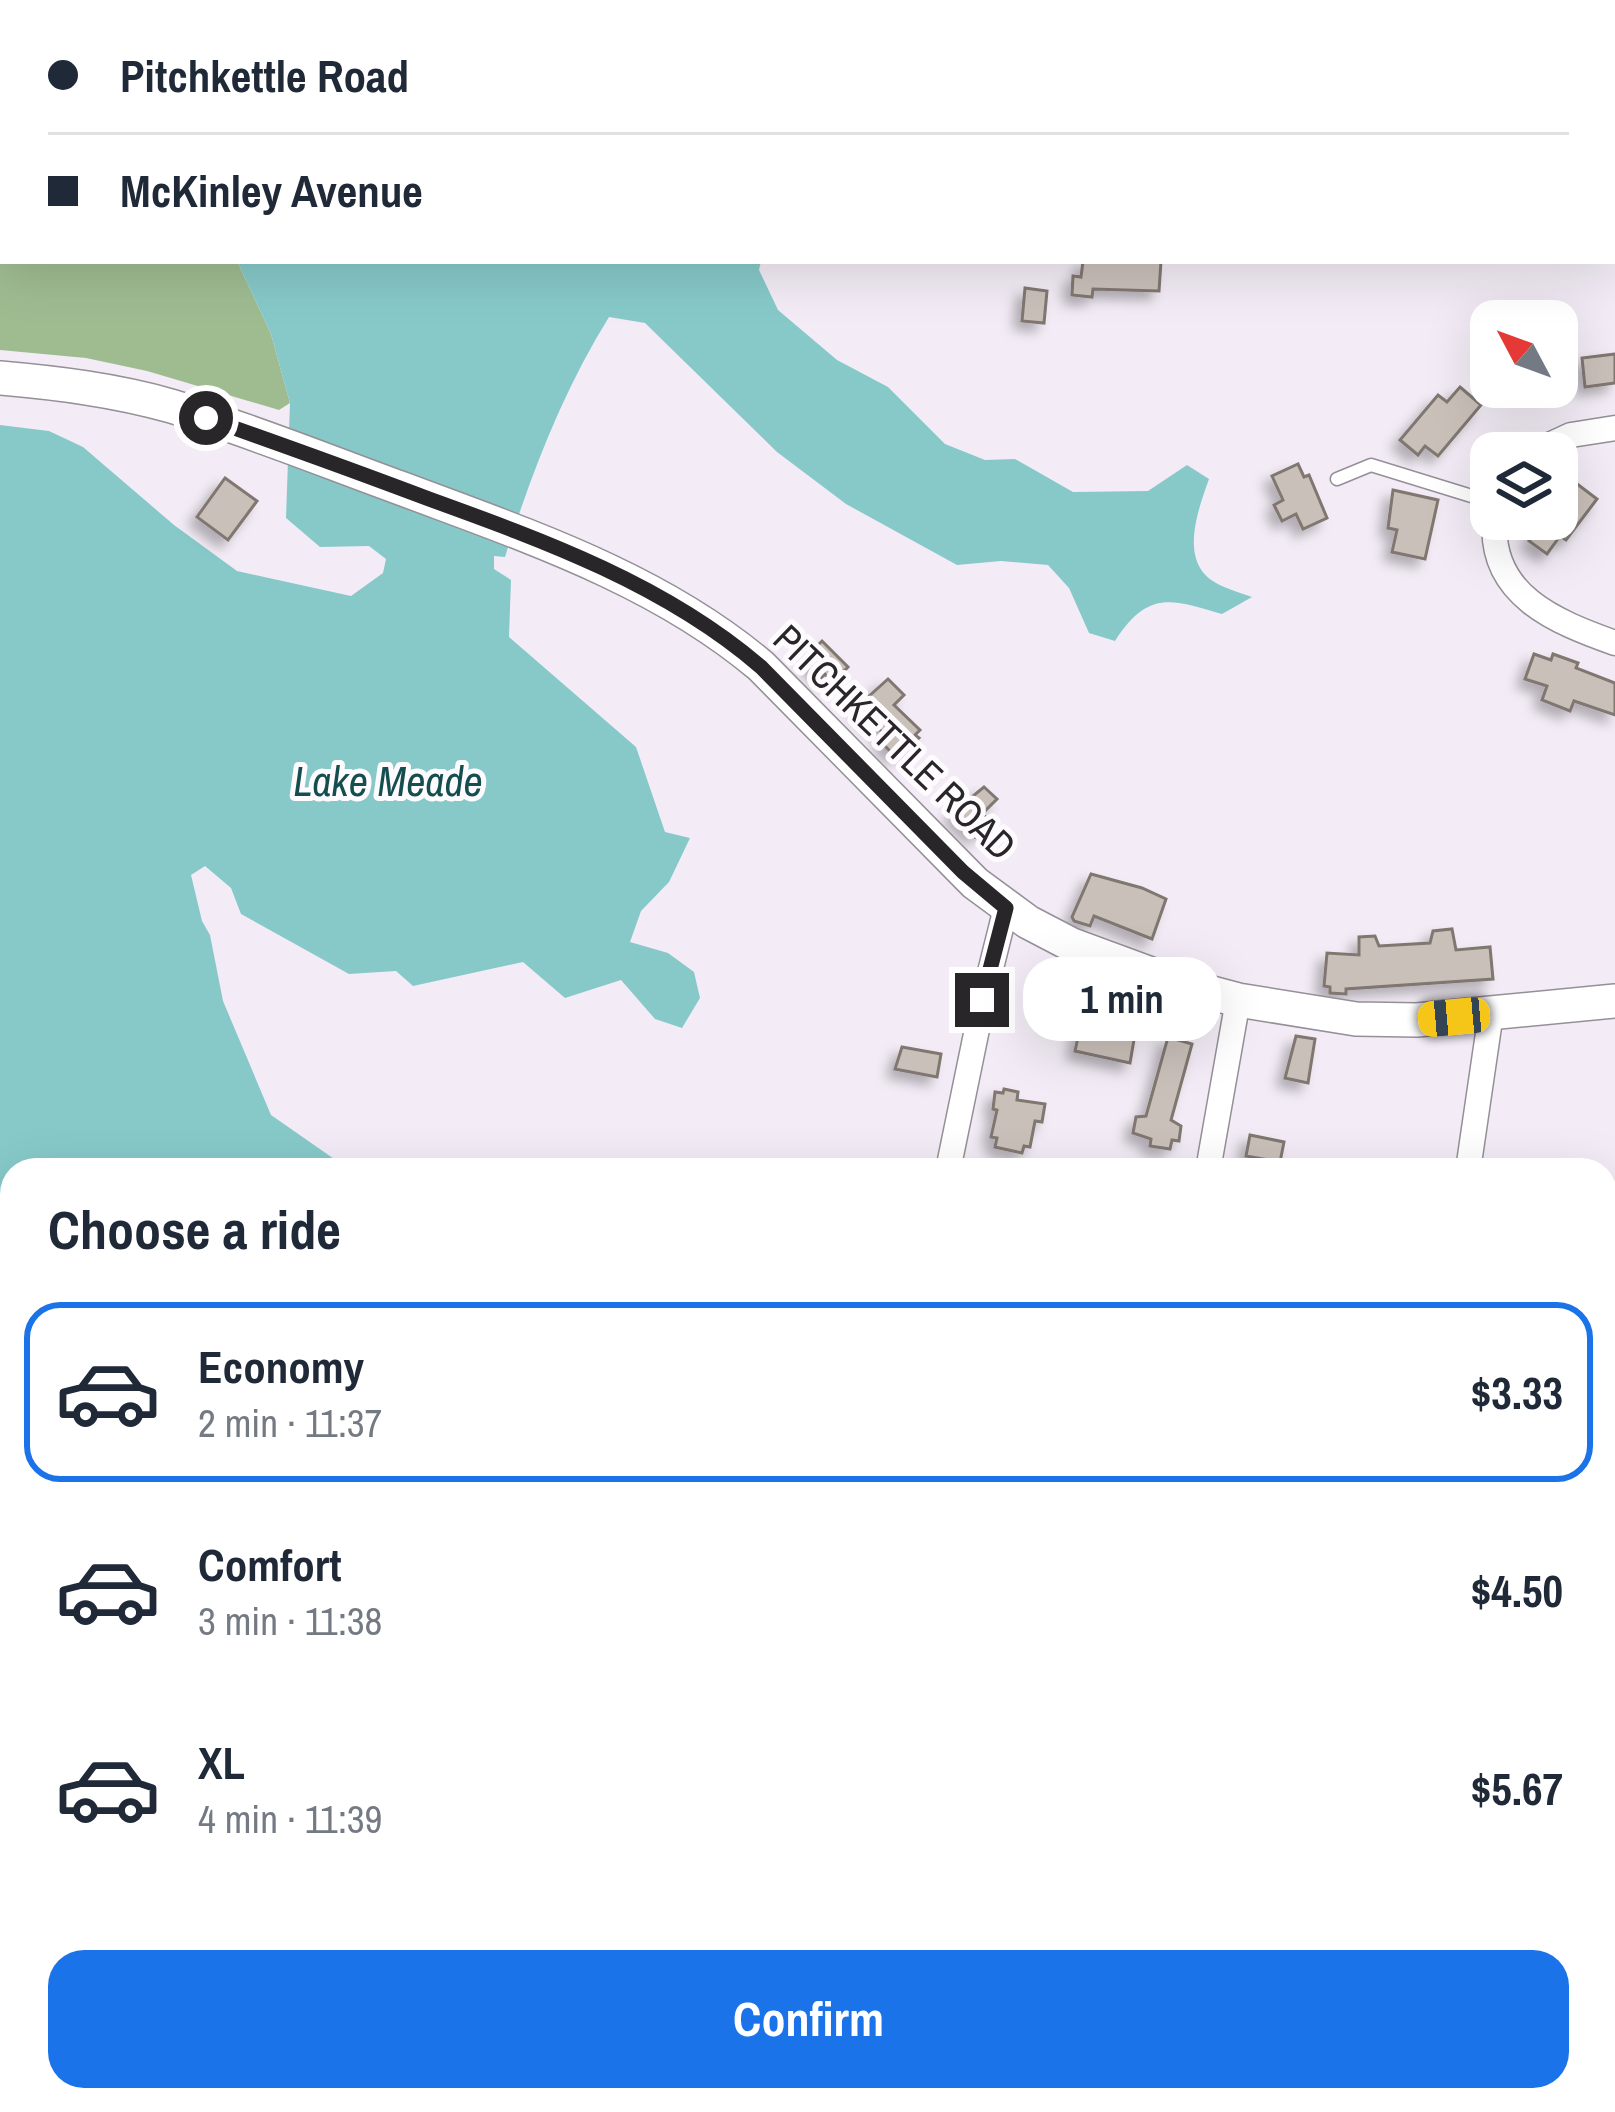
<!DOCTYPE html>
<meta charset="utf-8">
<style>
:root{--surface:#fff;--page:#f2f2f3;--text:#1f2937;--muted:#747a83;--line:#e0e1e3;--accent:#1a73e8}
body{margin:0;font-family:"Archivo Narrow",sans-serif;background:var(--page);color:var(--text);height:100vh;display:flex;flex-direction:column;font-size:45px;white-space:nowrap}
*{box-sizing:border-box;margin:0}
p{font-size:39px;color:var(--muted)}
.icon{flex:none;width:66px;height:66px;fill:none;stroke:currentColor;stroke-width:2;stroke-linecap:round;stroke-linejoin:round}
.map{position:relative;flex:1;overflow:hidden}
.details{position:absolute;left:0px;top:1158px;width:1617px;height:954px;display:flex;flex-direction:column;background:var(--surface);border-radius:36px 36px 0 0;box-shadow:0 12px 48px #0002}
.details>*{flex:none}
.banner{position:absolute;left:0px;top:0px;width:1617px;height:264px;box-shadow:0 12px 48px #0002;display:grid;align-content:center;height:264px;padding:0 48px;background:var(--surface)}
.needle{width:78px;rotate:311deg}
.fabs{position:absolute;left:1470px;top:300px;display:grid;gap:24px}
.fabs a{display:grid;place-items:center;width:108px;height:108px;border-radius:24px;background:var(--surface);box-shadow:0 12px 48px #0002;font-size:60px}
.end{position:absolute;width:54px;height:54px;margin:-27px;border:15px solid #282629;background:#fff;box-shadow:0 0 0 6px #fff}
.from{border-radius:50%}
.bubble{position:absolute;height:84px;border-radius:36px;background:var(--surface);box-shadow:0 12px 48px #0002;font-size:39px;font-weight:700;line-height:84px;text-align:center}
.car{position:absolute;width:36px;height:72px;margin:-36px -18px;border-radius:15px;box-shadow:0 0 9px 3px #0007;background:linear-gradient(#f5c518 24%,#345 0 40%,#f5c518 0 76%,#345 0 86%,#f5c518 0)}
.banner b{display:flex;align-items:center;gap:42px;height:114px;font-size:45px}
.banner b+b{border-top:3px solid var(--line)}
.banner i{width:30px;height:30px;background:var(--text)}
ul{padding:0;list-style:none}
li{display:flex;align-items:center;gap:36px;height:180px;margin:0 24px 18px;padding:0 24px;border:6px solid transparent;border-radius:36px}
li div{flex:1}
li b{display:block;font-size:45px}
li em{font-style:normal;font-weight:700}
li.current{border-color:var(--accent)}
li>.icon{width:108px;height:108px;stroke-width:1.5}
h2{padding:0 48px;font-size:54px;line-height:144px}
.primary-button{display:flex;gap:24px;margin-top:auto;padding:24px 48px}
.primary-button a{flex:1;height:138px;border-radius:36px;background:var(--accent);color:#fff;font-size:48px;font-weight:700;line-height:138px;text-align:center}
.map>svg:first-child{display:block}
.commercial{fill:#f6e0d4}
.forest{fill:#9fbc91}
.water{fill:#87c9c9}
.building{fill:#cac0ba;stroke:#807771;stroke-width:3;filter:url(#shadow)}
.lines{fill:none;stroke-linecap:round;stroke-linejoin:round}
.lane-casing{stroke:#958f98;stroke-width:15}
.street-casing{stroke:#958f98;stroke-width:27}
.secondary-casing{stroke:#958f98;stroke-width:36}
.lane{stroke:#fff;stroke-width:12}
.street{stroke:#fff;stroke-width:24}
.secondary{stroke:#fff;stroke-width:33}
.rail{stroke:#6f6b71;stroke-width:6}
.route{stroke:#282629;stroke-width:15}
.labels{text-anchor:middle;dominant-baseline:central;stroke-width:10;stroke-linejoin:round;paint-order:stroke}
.street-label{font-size:39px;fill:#282629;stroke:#fefbff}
.water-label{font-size:42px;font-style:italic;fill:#144e4f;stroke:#fefbff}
</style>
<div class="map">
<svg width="1615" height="2112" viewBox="0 0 1615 2112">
<defs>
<filter id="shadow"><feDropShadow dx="-8" dy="8" stdDeviation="6" flood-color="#0004"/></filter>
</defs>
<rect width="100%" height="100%" fill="#f3ecf6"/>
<!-- commercial -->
<polygon class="commercial" points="1615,1697 1615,2026 1605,2015 1605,1712"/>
<!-- forest -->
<polygon class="forest" points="0,25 3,261 237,261 271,334 290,403 279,410 147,371 86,358 0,350"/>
<!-- water -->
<g class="water">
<polygon points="0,0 736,0 3,3 3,26"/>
<path d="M237 261H761L759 270 778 310 837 360 888 387 945 444 985 460 1015 459 1073 492 1148 491 1187 465 1209 479C1198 510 1178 562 1216 583 1227 589 1241 593 1252 597L1222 614C1170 598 1147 591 1115 641L1089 633 1069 588 1048 565 1001 561 957 565 846 504 777 452 645 323 609 317C563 391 531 474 505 557L494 556V569L511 580 509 637 636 747 665 832 690 838 669 882 641 911 630 942 668 953 694 972 700 998 682 1028 655 1019 621 980 565 998 523 962 413 986 396 971 349 974 241 914 231 888 205 866 191 875 202 921 210 935 223 1001 271 1115 350 1170H12V1357L0 1362V425L49 431 83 447 174 525 237 571 351 596 383 573 386 559 369 546 320 547 286 518 290 403 271 334Z"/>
<polygon points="0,1605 12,1610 12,2100 451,2100 419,2112 0,2112"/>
<polygon points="518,2100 672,2100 678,2112 523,2112"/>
</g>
<!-- building -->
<g class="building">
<polygon points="1083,261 1161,261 1159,291 1093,289 1092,297 1072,295 1073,276 1081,277"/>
<polygon points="1025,288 1047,291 1044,323 1022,321"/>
<polygon points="1615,354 1615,383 1585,387 1582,358"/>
<polygon points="1460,387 1481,405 1438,456 1425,446 1418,455 1400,440 1438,395 1447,402"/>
<polygon points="1298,464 1304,477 1309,475 1327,518 1303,529 1296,514 1282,521 1274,505 1283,500 1272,476"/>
<polygon points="1564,474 1597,499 1566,540 1560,536 1547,554 1529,541 1542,523 1537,519 1557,519 1557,484"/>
<polygon points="225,478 257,501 228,540 197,517"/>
<polygon points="1393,490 1438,500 1425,559 1392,552 1397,530 1388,528"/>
<polygon points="822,641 848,667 833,682 825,674 821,678 806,657"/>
<polygon points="1534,654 1551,660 1553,654 1578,663 1576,668 1615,683 1615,715 1574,701 1570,711 1542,700 1547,686 1525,679"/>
<polygon points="888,679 904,695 894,705 920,730 915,735 919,738 902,754 900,751 895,756 882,743 885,735 857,707"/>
<polygon points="984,787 997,799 982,814 990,821 975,837 951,814"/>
<polygon points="1091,874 1142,888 1166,899 1152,939 1094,916 1090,926 1074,921 1072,917"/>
<polygon points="1452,929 1456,950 1490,947 1493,979 1346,989 1346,994 1330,993 1330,987 1324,986 1327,953 1359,955 1359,937 1375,936 1379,946 1430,943 1433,931"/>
<polygon points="1093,1022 1135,1034 1130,1063 1075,1051 1081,1024 1092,1026"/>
<polygon points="1296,1036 1315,1039 1308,1083 1285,1078"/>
<polygon points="1168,1037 1192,1044 1171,1120 1181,1126 1179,1141 1172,1140 1170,1149 1150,1146 1151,1139 1133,1133 1136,1117 1146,1116"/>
<polygon points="902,1047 941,1054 937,1077 895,1069"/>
<polygon points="1004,1089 1018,1092 1017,1100 1045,1104 1042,1122 1035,1121 1030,1147 1024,1146 1022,1153 995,1147 997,1138 991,1137 997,1110 993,1109 995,1092 1003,1093"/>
<polygon points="1250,1135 1284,1142 1280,1162 1246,1156"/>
</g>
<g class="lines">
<!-- lane casing -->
<g class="lane-casing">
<g id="lane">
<polyline points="1337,479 1371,465 1491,502"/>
<polyline points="1605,1756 1615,1742"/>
<polyline points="1605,1929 1615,1968"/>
</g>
</g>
<!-- street casing -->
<g class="street-casing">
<g id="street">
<polyline points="987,0 989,3"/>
<polyline points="1399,3 1402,0"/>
<polyline points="1532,453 1571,435 1615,428"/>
<path d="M1495 519C1488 595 1556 622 1615 643"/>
<polyline points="948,1170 983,1000 1006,908"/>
<polyline points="1208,1170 1238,1000"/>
<polyline points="1468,1170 1491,1013"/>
<polyline points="765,2112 773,2100"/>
</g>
</g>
<!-- secondary casing -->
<g class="secondary-casing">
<path id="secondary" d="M0 378C57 383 115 390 171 406 250 430 326 461 403 489 528 536 658 579 761 666L975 883 1028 922 1072 945 1178 984 1238 1000 1356 1019 1417 1020 1615 1001"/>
</g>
<!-- lane -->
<use href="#lane" class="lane"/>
<!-- street -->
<use href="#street" class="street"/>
<!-- secondary -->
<use href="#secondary" class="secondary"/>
<!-- rail -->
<g class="rail">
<polyline points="1605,1614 1615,1599"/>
<polyline points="1273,2112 1281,2100"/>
</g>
</g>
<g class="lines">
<!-- route -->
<path class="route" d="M206 418C280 444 355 471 429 499 545 541 666 585 761 667L963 872 1006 908 982 1000"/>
</g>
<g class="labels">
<!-- street labels -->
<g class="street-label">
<text transform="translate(895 742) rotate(44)">PITCHKETTLE ROAD</text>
</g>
<!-- water labels -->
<g class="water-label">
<text x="388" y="781">Lake Meade</text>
</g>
</g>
</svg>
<div class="fabs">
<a><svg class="needle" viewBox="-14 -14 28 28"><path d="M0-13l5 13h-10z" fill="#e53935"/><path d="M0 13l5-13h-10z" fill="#747a83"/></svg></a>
<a><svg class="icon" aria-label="layers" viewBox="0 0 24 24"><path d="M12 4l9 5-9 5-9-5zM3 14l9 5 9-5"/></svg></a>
</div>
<i class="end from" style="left:206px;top:418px"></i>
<i class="end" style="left:982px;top:1000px"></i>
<div class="bubble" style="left:1023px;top:957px;width:198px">1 min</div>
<i class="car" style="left:1454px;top:1017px;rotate:265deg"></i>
<div class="banner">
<b><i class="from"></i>Pitchkettle Road</b>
<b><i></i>McKinley Avenue</b>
</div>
<section class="details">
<h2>Choose a ride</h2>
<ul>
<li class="current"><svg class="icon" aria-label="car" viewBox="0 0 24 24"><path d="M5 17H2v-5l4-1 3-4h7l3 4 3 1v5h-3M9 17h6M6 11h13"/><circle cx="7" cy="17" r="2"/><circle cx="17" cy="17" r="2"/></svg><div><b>Economy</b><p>2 min · 11:37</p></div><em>$3.33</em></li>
<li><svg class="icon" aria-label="car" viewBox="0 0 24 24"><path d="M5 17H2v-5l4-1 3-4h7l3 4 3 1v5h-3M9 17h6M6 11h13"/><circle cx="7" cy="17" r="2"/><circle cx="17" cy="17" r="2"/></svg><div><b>Comfort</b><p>3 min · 11:38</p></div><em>$4.50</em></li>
<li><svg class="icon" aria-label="car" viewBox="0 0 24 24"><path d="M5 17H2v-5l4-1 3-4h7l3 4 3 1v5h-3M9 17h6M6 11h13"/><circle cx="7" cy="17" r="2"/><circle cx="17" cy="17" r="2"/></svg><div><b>XL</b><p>4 min · 11:39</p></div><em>$5.67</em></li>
</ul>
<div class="primary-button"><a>Confirm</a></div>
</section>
</div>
